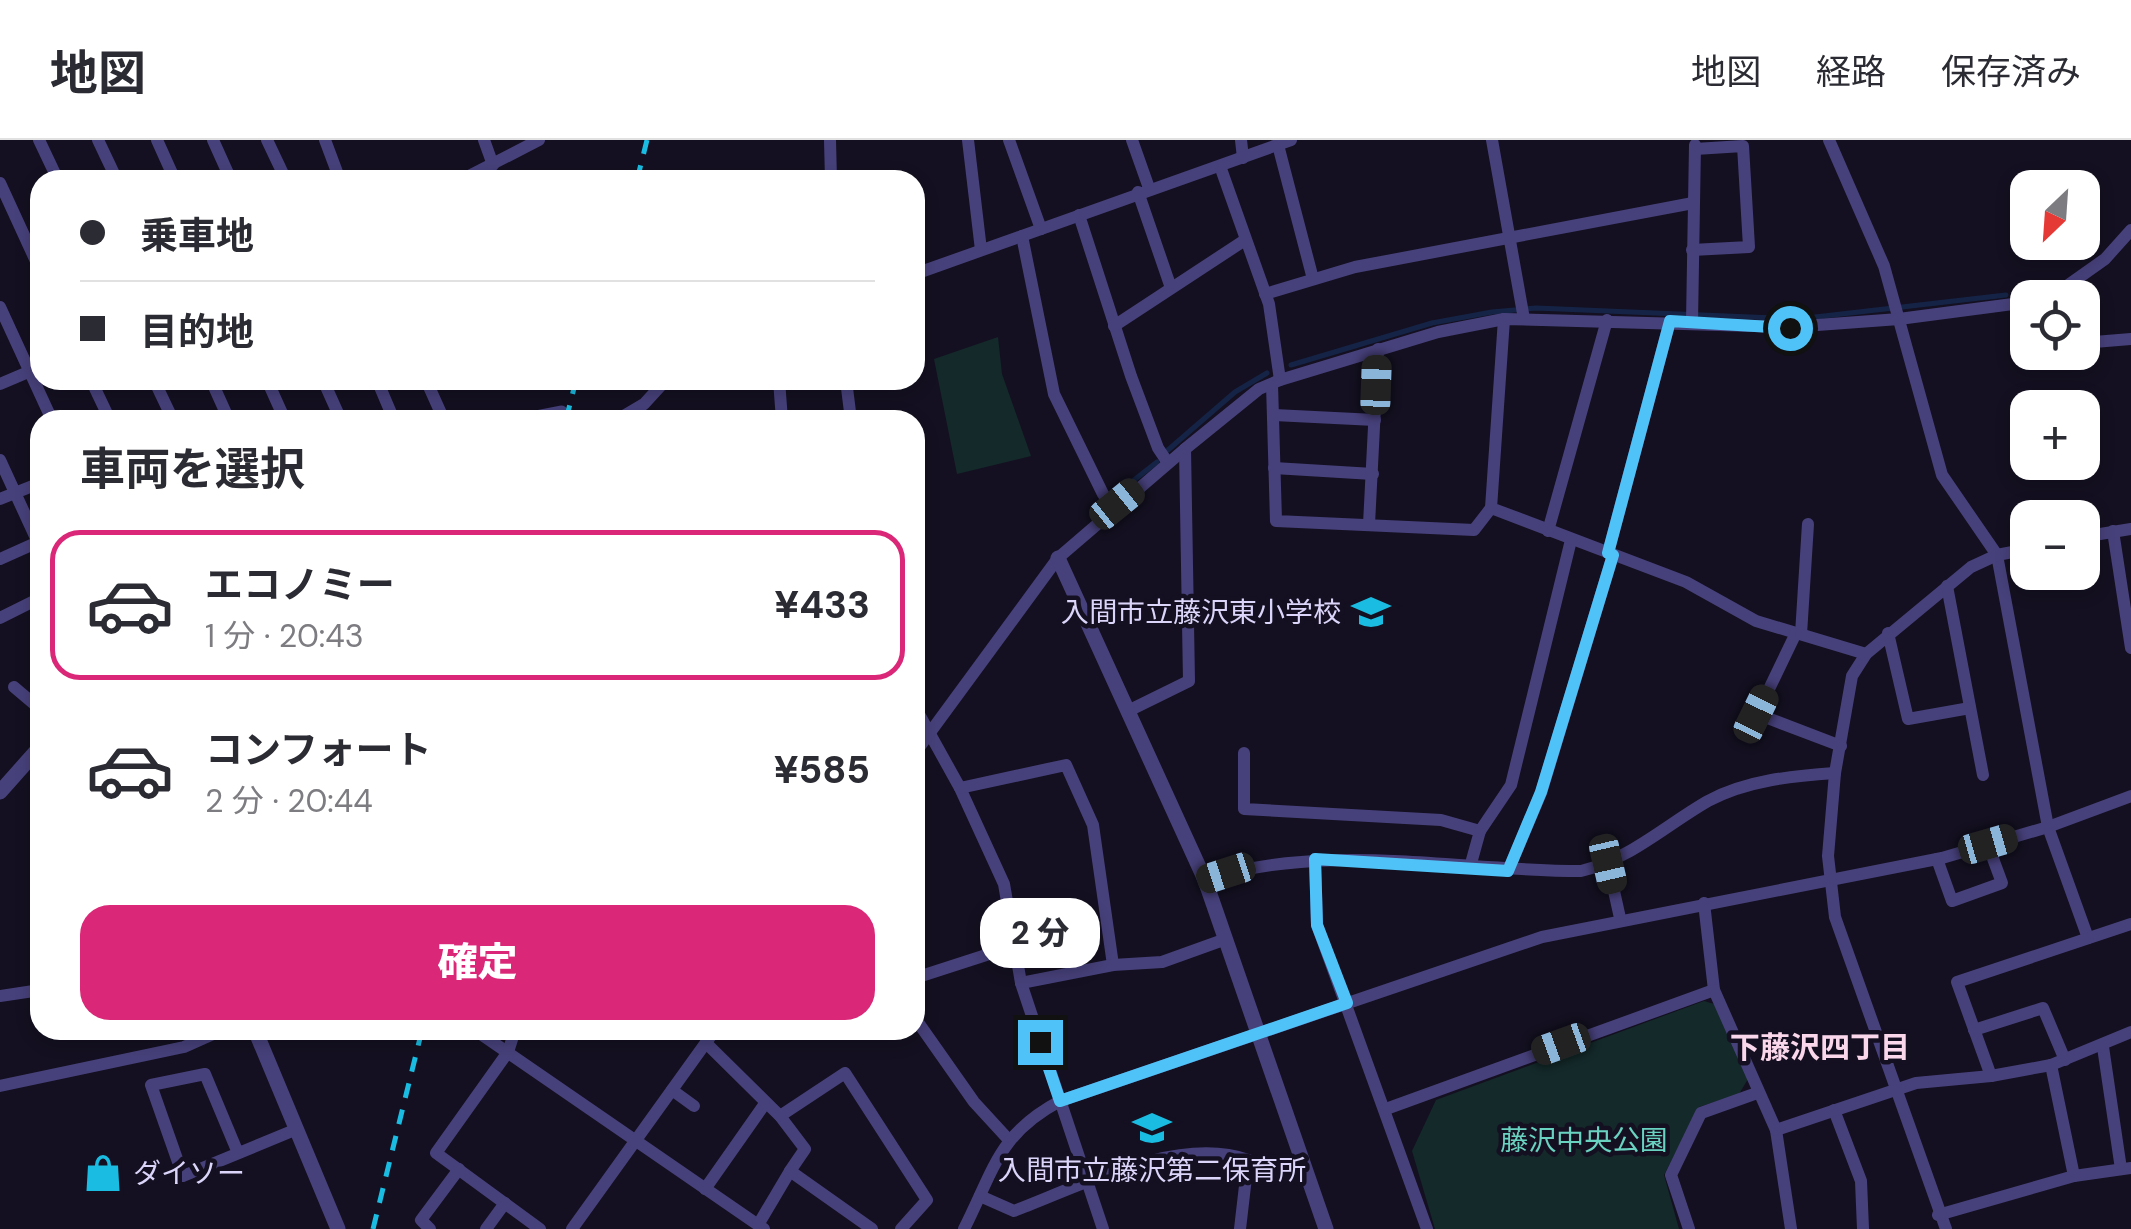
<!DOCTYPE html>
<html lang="ja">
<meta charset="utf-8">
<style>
:root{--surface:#fff;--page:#f7f7f7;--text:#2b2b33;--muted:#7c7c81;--line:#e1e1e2;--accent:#db2777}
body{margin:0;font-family:"DM Sans","Noto Sans JP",sans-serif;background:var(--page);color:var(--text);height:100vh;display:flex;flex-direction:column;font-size:38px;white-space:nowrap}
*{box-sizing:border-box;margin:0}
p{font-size:32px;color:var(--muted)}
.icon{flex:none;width:55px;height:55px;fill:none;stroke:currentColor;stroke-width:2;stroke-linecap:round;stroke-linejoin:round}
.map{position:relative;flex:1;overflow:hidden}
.panel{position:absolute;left:30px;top:270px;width:895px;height:630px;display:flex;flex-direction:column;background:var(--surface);border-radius:30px;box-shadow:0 5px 15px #0003}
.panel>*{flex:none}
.banner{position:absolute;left:30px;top:30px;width:895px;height:220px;border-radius:30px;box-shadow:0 5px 15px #0003;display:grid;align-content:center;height:220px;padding:0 50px;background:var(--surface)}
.needle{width:65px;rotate:205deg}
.buttons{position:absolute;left:2010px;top:30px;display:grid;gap:20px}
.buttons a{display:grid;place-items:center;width:90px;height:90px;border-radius:20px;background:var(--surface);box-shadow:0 5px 15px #0003;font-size:50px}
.end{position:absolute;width:45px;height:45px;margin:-22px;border:12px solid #4fc3f7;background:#111;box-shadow:0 0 0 5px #111}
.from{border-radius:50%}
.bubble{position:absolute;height:70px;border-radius:30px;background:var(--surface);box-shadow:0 5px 15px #0003;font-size:32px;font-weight:800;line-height:70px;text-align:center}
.car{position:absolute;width:30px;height:60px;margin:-30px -15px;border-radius:12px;box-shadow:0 0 8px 2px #0007;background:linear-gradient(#222 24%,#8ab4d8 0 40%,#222 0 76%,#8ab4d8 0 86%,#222 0)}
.banner b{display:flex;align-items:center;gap:35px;height:95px;font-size:38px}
.banner b+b{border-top:2px solid var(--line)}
.banner i{width:25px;height:25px;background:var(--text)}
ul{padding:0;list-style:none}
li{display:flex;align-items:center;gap:30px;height:150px;margin:0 20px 15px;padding:0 30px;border:5px solid transparent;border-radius:30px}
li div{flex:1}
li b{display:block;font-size:38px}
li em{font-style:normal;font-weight:800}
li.current{border-color:var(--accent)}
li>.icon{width:90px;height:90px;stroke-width:1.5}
h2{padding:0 50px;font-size:45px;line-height:120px}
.primary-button{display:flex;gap:20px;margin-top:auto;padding:20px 50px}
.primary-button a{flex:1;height:115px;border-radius:30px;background:var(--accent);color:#fff;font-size:40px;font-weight:800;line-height:115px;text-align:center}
header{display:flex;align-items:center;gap:60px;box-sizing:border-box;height:140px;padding:0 50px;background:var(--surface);border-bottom:2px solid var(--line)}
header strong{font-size:48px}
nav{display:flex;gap:55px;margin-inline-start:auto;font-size:35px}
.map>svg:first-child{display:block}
.green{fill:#14292a}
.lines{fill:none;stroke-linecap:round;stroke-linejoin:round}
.stream{stroke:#152446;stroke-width:5}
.minor{stroke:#47417b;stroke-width:12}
.tertiary{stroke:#47417b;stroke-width:15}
.rail{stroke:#1abde1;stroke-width:5;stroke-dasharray:15 12;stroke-linecap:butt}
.route{stroke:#4fc3f7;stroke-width:12}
.labels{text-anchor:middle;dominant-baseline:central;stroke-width:9;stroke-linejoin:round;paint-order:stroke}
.poi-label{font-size:28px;fill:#dcd5fa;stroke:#141021;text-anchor:end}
.park-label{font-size:28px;fill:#6ad2c0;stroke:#141021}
.neighbourhood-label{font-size:30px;font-weight:bold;fill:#fad7eb;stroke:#141021}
</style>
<header>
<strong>地図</strong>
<nav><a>地図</a><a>経路</a><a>保存済み</a></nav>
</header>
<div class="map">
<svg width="2131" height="1089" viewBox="0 0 2131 1089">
<rect width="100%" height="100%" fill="#141021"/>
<!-- green -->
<g class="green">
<polygon points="998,197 1002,234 1031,316 957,334 934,219"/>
<polygon points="1704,861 1721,866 1748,939 1739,954 1699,967 1664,1035 1679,1089 1435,1089 1412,1011 1436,960"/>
</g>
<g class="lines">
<!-- stream -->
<g class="stream">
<polyline points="1291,225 1432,183 1492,172 1536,168 1798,179 2006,155"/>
<polyline points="1168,310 1235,252 1267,233"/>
<polyline points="1101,366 1157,322"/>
</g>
<!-- minor -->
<g class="minor">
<polyline points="39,0 58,40"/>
<polyline points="98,0 117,40"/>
<polyline points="157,0 175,40"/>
<polyline points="213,0 231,40"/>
<polyline points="267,0 286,40"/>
<polyline points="325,0 340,40"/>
<polyline points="484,0 493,25"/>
<polyline points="830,0 831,40"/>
<polyline points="968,0 981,110"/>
<polyline points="1009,0 1041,89"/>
<polyline points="1132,0 1149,48"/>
<polyline points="1241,0 1243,18"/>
<polyline points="1492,0 1524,179"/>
<polyline points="1829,0 1884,126 1942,335 1997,415 2048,687 2088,798"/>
<polyline points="1278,5 1313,139"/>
<polyline points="1220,26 1269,164 1280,240"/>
<polyline points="461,40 539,0"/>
<polyline points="0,43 40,130"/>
<polyline points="1138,52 1170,145"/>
<polyline points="1079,75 1131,236 1158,308 1168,323"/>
<polyline points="1022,96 1054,254 1103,354"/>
<polyline points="1692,110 1749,107 1743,6 1695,9"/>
<polyline points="915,134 1291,0"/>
<polyline points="1265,154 1355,127 1693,63"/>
<polyline points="2050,158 2105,119 2131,90"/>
<polyline points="0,167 52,280"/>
<polyline points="1504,179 1491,368 1686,442 1756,481 1866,514"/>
<polyline points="1692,182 1695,5"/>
<polyline points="1114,186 1245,100"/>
<polyline points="2082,203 2131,199"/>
<polyline points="91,240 110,280"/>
<polyline points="154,240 173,280"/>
<polyline points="211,240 229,280"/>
<polyline points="267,240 285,280"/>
<polyline points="323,240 341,280"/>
<polyline points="377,240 394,280"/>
<polyline points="426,240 444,280"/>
<polyline points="779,240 782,280"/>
<polyline points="846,240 851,280"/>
<polyline points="0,244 40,227"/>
<polyline points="1272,244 1276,381 1474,390 1491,368"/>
<polyline points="1274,275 1375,280"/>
<polyline points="582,277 607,280"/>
<polyline points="617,280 644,264 666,240"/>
<polyline points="0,320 40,407"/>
<polyline points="1274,328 1373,334"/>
<polyline points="0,359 40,343"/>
<polyline points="1369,384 1378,209"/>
<polyline points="1548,391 1607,180"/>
<polyline points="2113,391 2131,508"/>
<polyline points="2082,397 2131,389"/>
<polyline points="1608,413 1670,181"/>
<polyline points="0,419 38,402"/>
<polyline points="1947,446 1983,635"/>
<polyline points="0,478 40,458"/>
<polyline points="1796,493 1757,574 1841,606"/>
<polyline points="1888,493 1908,579 1970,568"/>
<polyline points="1801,494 1808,384"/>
<polyline points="14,547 40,569"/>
<polyline points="915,567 960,648 1004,744 1021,843 1103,1089"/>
<polyline points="1128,571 1189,541 1185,309"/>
<polyline points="915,613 1058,418 1185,309 1259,249 1280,240 1438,192 1504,179 1790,187 1899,179 2028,162"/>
<polyline points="1244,613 1244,669 1441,680 1480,691 1470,727"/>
<polyline points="960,648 1066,625 1093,685 1113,825"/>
<polyline points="1480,691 1511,645 1571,400"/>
<polyline points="1315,719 1317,785 1427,1089"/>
<polyline points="1937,719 1952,761 2002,743 1988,705"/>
<polyline points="1608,724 1620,778"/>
<polyline points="1508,731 1541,653 1613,415"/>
<path d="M1205 740C1325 701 1456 731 1581 731 1629 720 1666 685 1708 661 1747 640 1793 636 1835 633"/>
<polyline points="1704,763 1714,850 1776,990 1791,1089"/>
<polyline points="915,838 1014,806"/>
<polyline points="1021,843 1113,825 1162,822 1226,799"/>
<polyline points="0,856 40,850"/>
<polyline points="915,878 974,962 1008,999"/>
<polyline points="475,890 764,1089"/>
<polyline points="515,890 508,912 436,1013 540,1089"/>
<polyline points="1974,890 2043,868 2065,920"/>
<polyline points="706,903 780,976 805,1009 790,1031 872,1089"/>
<polyline points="2103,907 2121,1029"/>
<polyline points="2051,925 2074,1036"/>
<polyline points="1991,936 1957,842 2131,784"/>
<polyline points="0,946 184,907 222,890"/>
<polyline points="672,950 694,966"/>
<polyline points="1386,969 1714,850"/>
<polyline points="1834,970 1861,1041 1863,1089"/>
<polyline points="780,976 845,933 927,1060 901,1089"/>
<polyline points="1776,990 1916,943 1991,936 2051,925 2131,892"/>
<polyline points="238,1013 205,934 151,945 183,1036 297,989"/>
<polyline points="705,1049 764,965"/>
<path d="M980 1056 1014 1071C1080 1046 1179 995 1248 1020L1240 1089"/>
<polyline points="1938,1075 2074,1036 2131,1028"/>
<polyline points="758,1085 790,1031"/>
<polyline points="430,1089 421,1080 459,1029"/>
<polyline points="486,1089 505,1063"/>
<polyline points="572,1089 715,890"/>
<path d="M964 1089C994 1030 998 994 1060 961L1542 797 1942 718 2048 687 2131 656"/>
<polyline points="1689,1089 1671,1035 1701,973 1757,953"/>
<polyline points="1946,1089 1835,777 1828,716 1835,633 1852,536 1866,514 1971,427 1997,415 2028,409"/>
</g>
<!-- tertiary -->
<g class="tertiary">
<polyline points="525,280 561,273"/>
<polyline points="1058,418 1205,740 1326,1089"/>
<polyline points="0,652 40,607"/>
<polyline points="255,890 338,1089"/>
</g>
<!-- rail -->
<g class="rail">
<polyline points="637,40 647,0"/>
<polyline points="566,280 576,240"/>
<polyline points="373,1089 422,890"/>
</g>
</g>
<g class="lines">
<!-- route -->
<polyline class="route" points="1040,902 1060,961 1347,863 1317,785 1315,719 1508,731 1541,652 1613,415 1608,413 1670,181 1790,188"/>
</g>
<!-- icons -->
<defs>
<g id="school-bare" transform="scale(3)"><path d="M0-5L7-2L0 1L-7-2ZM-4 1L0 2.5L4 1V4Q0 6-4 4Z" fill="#1abde1" stroke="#141021" stroke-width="2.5" paint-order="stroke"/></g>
<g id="shop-bare" transform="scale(3)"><path d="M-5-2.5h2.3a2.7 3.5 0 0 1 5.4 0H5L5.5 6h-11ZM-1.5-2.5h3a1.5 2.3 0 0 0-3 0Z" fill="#1abde1" stroke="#141021" stroke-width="2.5" paint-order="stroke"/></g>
</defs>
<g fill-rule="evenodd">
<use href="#school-bare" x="1371" y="472"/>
<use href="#school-bare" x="1152" y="988"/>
<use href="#shop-bare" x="103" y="1033"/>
</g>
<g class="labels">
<!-- poi labels -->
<g class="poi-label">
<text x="1341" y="472">入間市立藤沢東小学校</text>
<text x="1152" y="1030" text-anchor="middle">入間市立藤沢第二保育所</text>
<text x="133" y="1033" text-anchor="start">ダイソー</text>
</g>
<!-- park labels -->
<g class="park-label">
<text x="1584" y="1000">藤沢中央公園</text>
</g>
<!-- neighbourhood labels -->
<g class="neighbourhood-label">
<text x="1820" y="907">下藤沢四丁目</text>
</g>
</g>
</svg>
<div class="buttons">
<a><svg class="needle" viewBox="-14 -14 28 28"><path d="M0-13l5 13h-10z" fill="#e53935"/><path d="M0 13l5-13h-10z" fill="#7c7c81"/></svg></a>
<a><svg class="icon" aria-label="locate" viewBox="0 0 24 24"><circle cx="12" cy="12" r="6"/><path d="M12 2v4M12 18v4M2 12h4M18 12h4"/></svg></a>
<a>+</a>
<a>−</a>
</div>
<i class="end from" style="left:1790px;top:188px"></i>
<i class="end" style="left:1040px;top:902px"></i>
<div class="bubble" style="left:980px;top:758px;width:120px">2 分</div>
<i class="car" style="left:1376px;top:245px;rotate:2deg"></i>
<i class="car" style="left:1117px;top:364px;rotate:51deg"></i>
<i class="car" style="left:1756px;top:574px;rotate:26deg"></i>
<i class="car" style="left:1988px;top:704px;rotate:74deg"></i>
<i class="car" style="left:1608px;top:724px;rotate:167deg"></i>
<i class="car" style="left:1226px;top:733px;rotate:252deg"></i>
<i class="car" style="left:1561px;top:904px;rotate:250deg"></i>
<div class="banner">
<b><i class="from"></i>乗車地</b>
<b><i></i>目的地</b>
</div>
<section class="panel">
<h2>車両を選択</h2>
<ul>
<li class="current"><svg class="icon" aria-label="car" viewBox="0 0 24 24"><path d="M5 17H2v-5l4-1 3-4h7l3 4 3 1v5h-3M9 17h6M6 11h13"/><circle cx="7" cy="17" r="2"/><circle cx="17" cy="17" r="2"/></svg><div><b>エコノミー</b><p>1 分 · 20:43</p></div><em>¥433</em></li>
<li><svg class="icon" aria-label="car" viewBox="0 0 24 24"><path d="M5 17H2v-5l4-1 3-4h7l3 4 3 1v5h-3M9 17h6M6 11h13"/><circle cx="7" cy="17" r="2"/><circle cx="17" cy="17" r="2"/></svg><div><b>コンフォート</b><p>2 分 · 20:44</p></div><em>¥585</em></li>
</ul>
<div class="primary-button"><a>確定</a></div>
</section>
</div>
